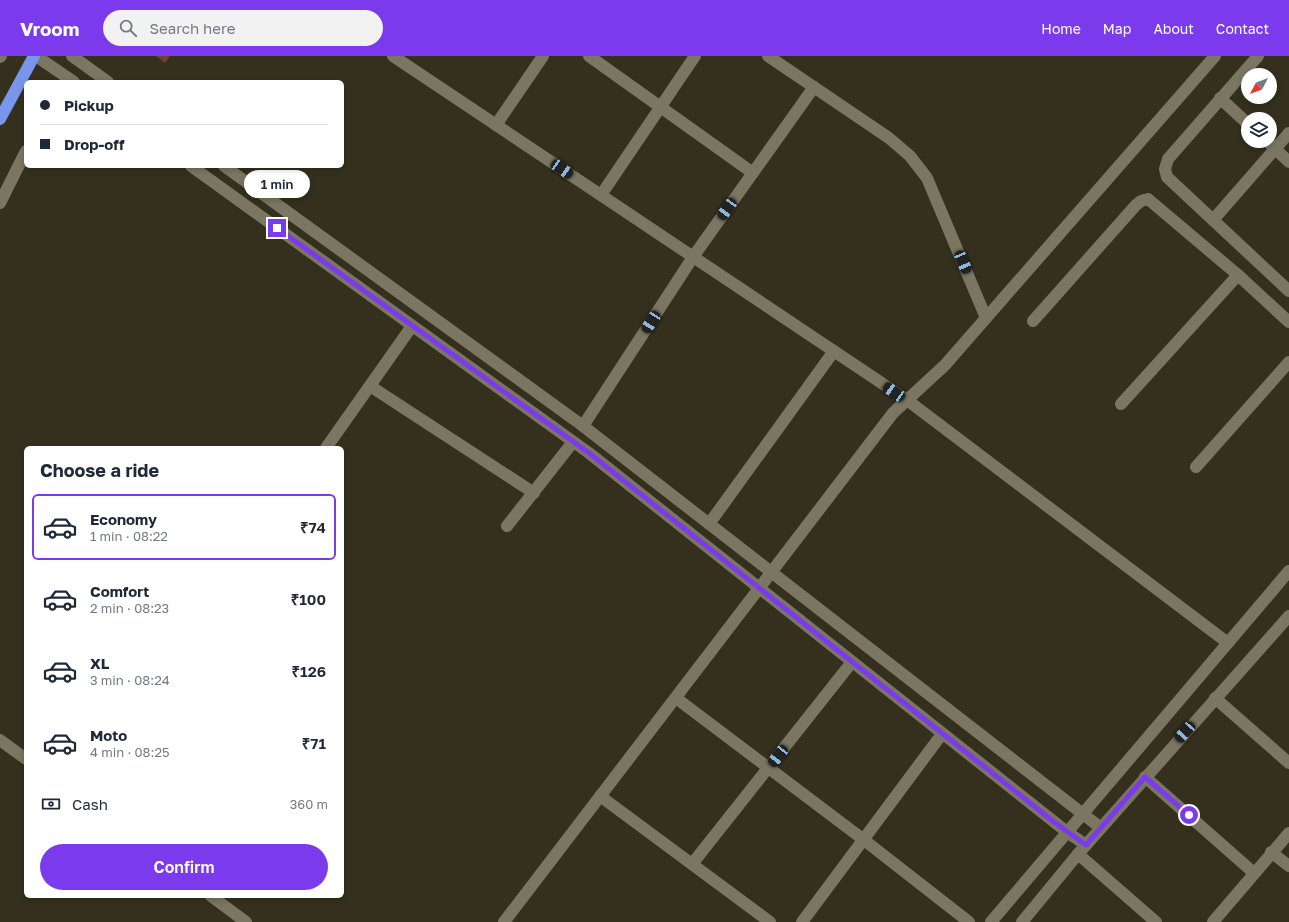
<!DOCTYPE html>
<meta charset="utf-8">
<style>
:root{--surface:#fff;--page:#f2f2f3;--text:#1f2937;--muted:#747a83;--line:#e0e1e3;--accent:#7c3aed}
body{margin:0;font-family:"Golos Text",sans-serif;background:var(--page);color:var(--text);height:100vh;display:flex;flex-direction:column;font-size:15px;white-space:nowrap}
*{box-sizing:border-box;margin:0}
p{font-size:13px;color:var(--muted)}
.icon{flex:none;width:22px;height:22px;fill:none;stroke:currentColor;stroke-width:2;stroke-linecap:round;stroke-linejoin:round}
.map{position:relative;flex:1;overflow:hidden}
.panel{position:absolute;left:24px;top:390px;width:320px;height:452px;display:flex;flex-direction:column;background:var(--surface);border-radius:6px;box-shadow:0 2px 6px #0003}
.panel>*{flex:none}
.top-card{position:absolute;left:24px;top:24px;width:320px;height:88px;border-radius:6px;box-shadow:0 2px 6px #0003;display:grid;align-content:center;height:88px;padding:0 16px;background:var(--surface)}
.needle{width:26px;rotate:229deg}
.controls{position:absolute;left:1241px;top:12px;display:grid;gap:8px}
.controls a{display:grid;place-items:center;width:36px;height:36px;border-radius:50%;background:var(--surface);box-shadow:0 2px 6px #0003;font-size:20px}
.end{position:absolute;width:18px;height:18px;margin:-9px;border:5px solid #7c3aed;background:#fff;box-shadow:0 0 0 2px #fff}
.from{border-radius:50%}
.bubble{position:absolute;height:28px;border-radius:14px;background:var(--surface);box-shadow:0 2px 6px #0003;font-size:13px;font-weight:600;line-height:28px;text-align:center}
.car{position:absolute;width:12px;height:24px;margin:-12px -6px;border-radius:5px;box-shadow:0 0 3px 1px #0007;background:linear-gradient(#222 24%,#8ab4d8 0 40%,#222 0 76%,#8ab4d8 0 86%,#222 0)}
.top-card b{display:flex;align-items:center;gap:14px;height:38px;font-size:15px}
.top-card b+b{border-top:1px solid var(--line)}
.top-card i{width:10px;height:10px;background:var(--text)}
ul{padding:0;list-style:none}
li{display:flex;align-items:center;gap:12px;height:66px;margin:0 8px 6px;padding:0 8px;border:2px solid transparent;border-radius:6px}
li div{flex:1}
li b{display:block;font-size:15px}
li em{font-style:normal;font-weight:600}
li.selected{border-color:var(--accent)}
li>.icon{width:36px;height:36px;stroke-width:1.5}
h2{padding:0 16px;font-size:18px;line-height:48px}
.pay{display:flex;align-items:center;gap:10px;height:44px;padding:0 16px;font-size:15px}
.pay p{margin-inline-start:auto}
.button{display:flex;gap:8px;margin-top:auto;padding:8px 16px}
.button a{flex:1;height:46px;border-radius:24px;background:var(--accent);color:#fff;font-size:16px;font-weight:600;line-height:46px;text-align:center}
header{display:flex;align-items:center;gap:24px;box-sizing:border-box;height:56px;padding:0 20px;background:var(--accent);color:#fff}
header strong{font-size:19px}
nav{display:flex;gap:22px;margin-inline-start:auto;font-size:14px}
.search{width:280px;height:36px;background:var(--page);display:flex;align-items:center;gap:10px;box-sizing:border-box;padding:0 14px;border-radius:22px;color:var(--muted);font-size:15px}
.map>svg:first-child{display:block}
.building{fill:#684336}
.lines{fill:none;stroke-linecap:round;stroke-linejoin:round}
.minor{stroke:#7b7661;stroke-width:12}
.highway{stroke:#7a96ec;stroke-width:12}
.route{stroke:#7c3aed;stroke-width:5}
</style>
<header>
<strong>Vroom</strong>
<div class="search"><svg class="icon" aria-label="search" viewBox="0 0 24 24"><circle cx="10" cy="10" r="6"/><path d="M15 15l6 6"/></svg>Search here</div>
<nav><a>Home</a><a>Map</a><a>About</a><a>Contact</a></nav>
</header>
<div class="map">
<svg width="1289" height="866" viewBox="0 0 1289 866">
<rect width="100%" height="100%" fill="#34301d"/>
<!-- building -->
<polygon class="building" points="156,0 170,0 165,7"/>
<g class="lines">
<!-- minor -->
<g class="minor">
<polyline points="36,0 74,26"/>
<polyline points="72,0 108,26"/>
<polyline points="393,0 907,344 1228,587"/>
<polyline points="589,0 753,117"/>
<polyline points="768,0 889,82 910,100 927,122 986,262"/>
<polyline points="1258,0 1168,103 1165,113 1167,121 1289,235"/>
<polyline points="0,1 1,0"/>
<polyline points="1220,42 1248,68"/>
<polyline points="496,69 543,0"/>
<polyline points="1267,85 1289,106"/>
<polyline points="191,110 589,397 1067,776 1086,789"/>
<polyline points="224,110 583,370 1101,772"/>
<polyline points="601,139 695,0"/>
<polyline points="0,147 26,95"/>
<polyline points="1213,164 1289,77"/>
<polyline points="1033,265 1136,149 1141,145 1148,143 1238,219 1289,266"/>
<polyline points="370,330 534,437"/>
<polyline points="1121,348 1238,219"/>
<polyline points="583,370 693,201 814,31"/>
<polyline points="326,392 412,270"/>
<polyline points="1196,411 1289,306"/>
<polyline points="709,468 834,295"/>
<polyline points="507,470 573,386"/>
<polyline points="676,642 864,784 969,866"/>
<polyline points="1215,642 1289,707"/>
<polyline points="0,684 26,703"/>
<polyline points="1145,721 1254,817"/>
<polyline points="600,740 770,866"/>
<polyline points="1271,796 1289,810"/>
<polyline points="1078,798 1156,866"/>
<polyline points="692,808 852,606"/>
<polyline points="211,840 246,866"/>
<polyline points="504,866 893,357 945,309 1215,0"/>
<polyline points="802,866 942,678"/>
<polyline points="991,866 1289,515"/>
<polyline points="1022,866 1078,798 1289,560"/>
<polyline points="1213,866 1289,777"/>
</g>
<!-- highway -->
<polyline class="highway" points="0,63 34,0"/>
</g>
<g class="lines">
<!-- route -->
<polyline class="route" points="277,172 589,397 1054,766 1086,789 1145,721 1189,759"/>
</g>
</svg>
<div class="controls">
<a><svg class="needle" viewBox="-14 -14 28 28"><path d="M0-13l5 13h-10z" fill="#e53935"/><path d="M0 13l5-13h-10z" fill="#747a83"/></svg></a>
<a><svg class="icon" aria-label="layers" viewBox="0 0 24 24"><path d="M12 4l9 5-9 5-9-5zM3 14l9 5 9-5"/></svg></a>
</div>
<i class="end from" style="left:1189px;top:759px"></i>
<i class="end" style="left:277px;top:172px"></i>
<div class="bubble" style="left:244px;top:114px;width:66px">1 min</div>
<i class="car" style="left:562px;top:113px;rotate:124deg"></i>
<i class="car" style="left:727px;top:153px;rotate:216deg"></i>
<i class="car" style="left:963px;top:206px;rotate:157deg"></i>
<i class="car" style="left:651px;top:266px;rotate:213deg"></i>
<i class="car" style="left:894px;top:336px;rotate:304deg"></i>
<i class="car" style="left:1185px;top:676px;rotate:222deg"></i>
<i class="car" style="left:778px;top:700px;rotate:218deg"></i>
<div class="top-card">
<b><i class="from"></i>Pickup</b>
<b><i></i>Drop-off</b>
</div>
<section class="panel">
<h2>Choose a ride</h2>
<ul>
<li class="selected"><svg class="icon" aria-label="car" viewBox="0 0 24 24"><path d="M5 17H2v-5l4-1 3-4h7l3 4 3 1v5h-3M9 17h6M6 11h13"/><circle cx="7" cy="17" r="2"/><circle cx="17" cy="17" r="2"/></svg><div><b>Economy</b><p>1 min · 08:22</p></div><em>₹74</em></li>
<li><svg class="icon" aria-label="car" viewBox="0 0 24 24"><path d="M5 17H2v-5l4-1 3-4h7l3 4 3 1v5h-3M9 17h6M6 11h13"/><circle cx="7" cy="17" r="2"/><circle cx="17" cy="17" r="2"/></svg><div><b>Comfort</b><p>2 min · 08:23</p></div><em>₹100</em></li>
<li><svg class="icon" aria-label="car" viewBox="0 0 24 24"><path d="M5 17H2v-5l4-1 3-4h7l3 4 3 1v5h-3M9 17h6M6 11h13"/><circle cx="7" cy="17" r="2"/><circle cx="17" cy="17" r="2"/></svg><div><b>XL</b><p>3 min · 08:24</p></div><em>₹126</em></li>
<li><svg class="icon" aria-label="car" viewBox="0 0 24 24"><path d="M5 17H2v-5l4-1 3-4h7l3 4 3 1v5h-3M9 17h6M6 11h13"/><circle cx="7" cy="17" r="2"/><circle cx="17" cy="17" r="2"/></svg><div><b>Moto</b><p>4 min · 08:25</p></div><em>₹71</em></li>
</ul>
<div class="pay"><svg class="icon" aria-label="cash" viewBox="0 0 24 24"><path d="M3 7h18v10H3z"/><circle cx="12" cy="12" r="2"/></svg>Cash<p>360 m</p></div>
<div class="button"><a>Confirm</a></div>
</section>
</div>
